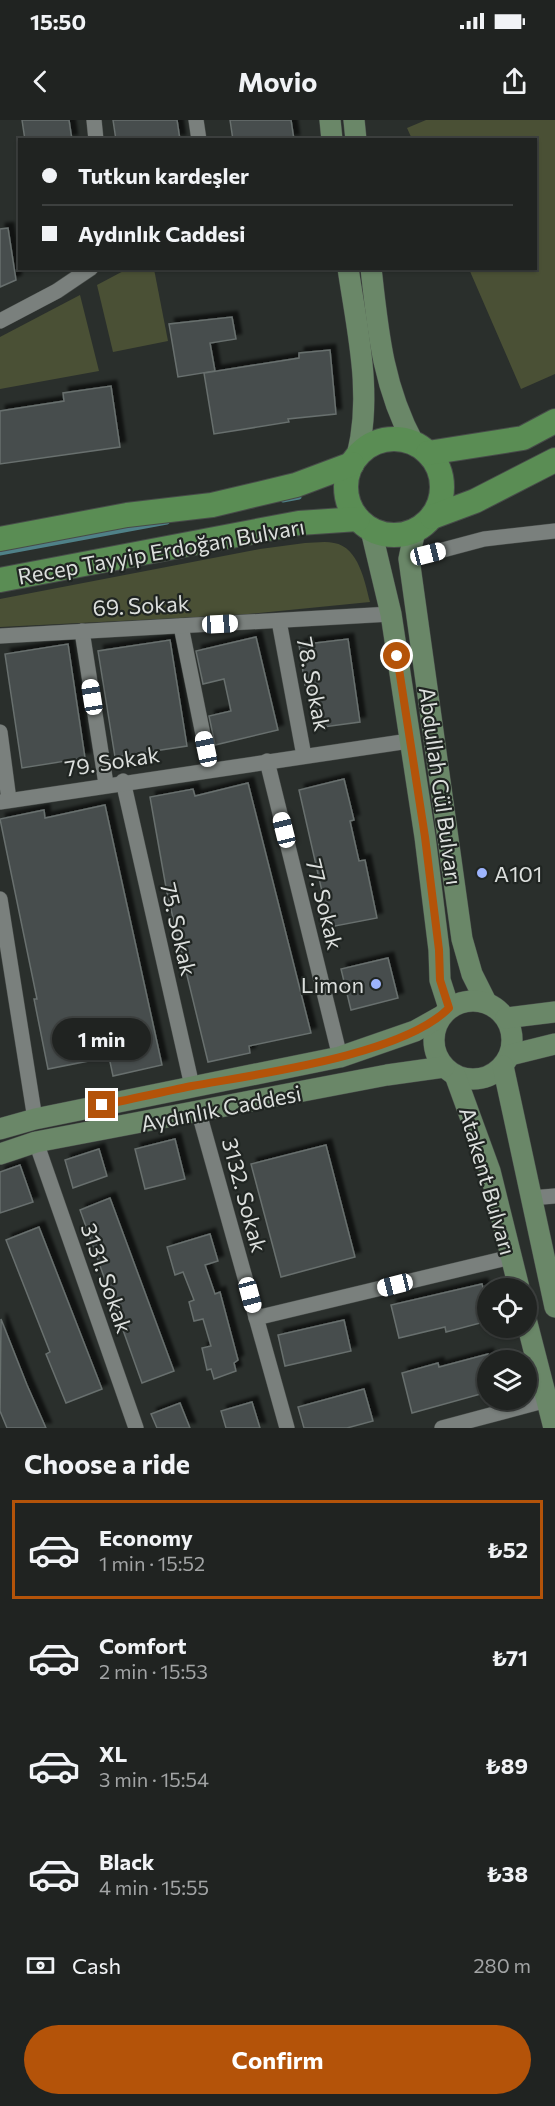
<!DOCTYPE html>
<meta charset="utf-8">
<style>
:root{--surface:#202321;--page:#282b2a;--text:#f1f3f6;--muted:#a2a4a5;--line:#3d403f;--accent:#b45309}
body{margin:0;font-family:Commissioner,sans-serif;background:var(--page);color:var(--text);height:100vh;display:flex;flex-direction:column;font-size:22px;white-space:nowrap}
*{box-sizing:border-box;margin:0}
p{font-size:20px;color:var(--muted)}
.icon{flex:none;width:33px;height:33px;fill:none;stroke:currentColor;stroke-width:2;stroke-linecap:round;stroke-linejoin:round}
.map{position:relative;height:1308px;overflow:hidden}
.details{display:flex;flex-direction:column;background:var(--surface);flex:1}
.details>*{flex:none}
.top-card{position:absolute;left:18px;top:18px;width:519px;height:132px;border-radius:0px;box-shadow:0 2px 4px #0004,0 0 0 2px var(--line);display:grid;align-content:center;height:132px;padding:0 24px;background:var(--surface)}
.tools{position:absolute;left:477px;top:1158px;display:grid;gap:12px}
.tools a{display:grid;place-items:center;width:60px;height:60px;border-radius:50%;background:var(--surface);box-shadow:0 2px 4px #0004,0 0 0 2px var(--line);font-size:30px}
.end{position:absolute;width:27px;height:27px;margin:-14px;border:8px solid #b45309;background:#fff;box-shadow:0 0 0 3px #fff}
.from{border-radius:50%}
.bubble{position:absolute;height:42px;border-radius:21px;background:var(--surface);box-shadow:0 2px 4px #0004,0 0 0 2px var(--line);font-size:20px;font-weight:700;line-height:42px;text-align:center}
.car{position:absolute;width:18px;height:36px;margin:-18px -9px;border-radius:8px;box-shadow:0 0 4px 2px #0007;background:linear-gradient(#fff 24%,#345 0 40%,#fff 0 76%,#345 0 86%,#fff 0)}
.top-card b{display:flex;align-items:center;gap:21px;height:57px;font-size:22px}
.top-card b+b{border-top:2px solid var(--line)}
.top-card i{width:15px;height:15px;background:var(--text)}
ul{padding:0;list-style:none}
li{display:flex;align-items:center;gap:18px;height:99px;margin:0 12px 9px;padding:0 12px;border:3px solid transparent;border-radius:0px}
li div{flex:1}
li b{display:block;font-size:22px}
li em{font-style:normal;font-weight:700}
li.on{border-color:var(--accent)}
li>.icon{width:54px;height:54px;stroke-width:1.5}
h2{padding:0 24px;font-size:27px;line-height:72px}
.pay{display:flex;align-items:center;gap:15px;height:66px;padding:0 24px;font-size:22px}
.pay p{margin-inline-start:auto}
.action{display:flex;gap:12px;margin-top:auto;padding:12px 24px}
.action a{flex:1;height:69px;border-radius:36px;background:var(--accent);color:#fff;font-size:24px;font-weight:700;line-height:69px;text-align:center}
.status{display:flex;justify-content:space-between;align-items:center;height:42px;padding:0 30px;background:var(--surface);direction:ltr}
.status svg{height:16px;fill:currentColor}
header{display:flex;justify-content:space-between;align-items:center;height:78px;padding:0 24px;background:var(--surface);font-size:27px;font-weight:700}
.map>svg:first-child{display:block}
.green{fill:#4a5035}
.lines{fill:none;stroke-linecap:round;stroke-linejoin:round}
.stream{stroke:#4f8188;stroke-width:5}
.building{fill:#474e4d;stroke:#686f6e;stroke-width:1.5;filter:url(#shadow)}
.minor-casing{stroke:#474b49;stroke-width:16}
.secondary-casing{stroke:#474b49;stroke-width:22}
.primary-casing{stroke:#474b49;stroke-width:26}
.minor{stroke:#7a807d;stroke-width:15}
.secondary{stroke:#6a8768;stroke-width:21}
.primary{stroke:#5a8d54;stroke-width:24}
.route{stroke:#b45309;stroke-width:8}
.poi-dot{fill:#9db4fd;stroke:#202522;stroke-width:2}
.labels{text-anchor:middle;dominant-baseline:central;stroke-width:4.5;stroke-linejoin:round;paint-order:stroke}
.street-label{font-size:22px;fill:#dcdfdd;stroke:#202522}
.poi-label{font-size:22px;fill:#dcdfdd;stroke:#202522;text-anchor:start}
</style>
<div class="status"><b>15:50</b><svg viewBox="0 0 49 12"><path d="M0 12V9h3v3zM5 12V6h3v6zM10 12V3h3v9zM15 12V0h3v12zM26 1h20v11H26zM47 4h2v5h-2z"/></svg></div>
<header><svg class="icon" aria-label="back" viewBox="0 0 24 24"><path d="M15 5l-7 7 7 7"/></svg>Movio<svg class="icon" aria-label="share" viewBox="0 0 24 24"><path d="M12 15V3M7 8l5-5 5 5M5 13v7h14v-7"/></svg></header>
<div class="map">
<svg width="555" height="1308" viewBox="0 0 555 1308">
<defs>
<filter id="shadow"><feDropShadow dx="5.5" dy="-5.5" stdDeviation="1.5" flood-color="#0009"/></filter>
</defs>
<rect width="100%" height="100%" fill="#2a2f2c"/>
<!-- green -->
<g class="green">
<polygon points="426,0 555,0 555,254 521,269 469,149 536,148 536,20 412,19 407,8"/>
<polygon points="129,148 154,149 168,221 113,232 97,165"/>
<polygon points="80,175 99,251 0,269 0,217"/>
<path d="M305 423C314 423 325 421 334 423 359 427 365 463 370 482L239 495 0 507V479L260 429Z"/>
</g>
<g class="lines">
<!-- stream -->
<g class="stream">
<polyline points="283,380 299,377"/>
<polyline points="0,433 167,402"/>
</g>
</g>
<!-- building -->
<g class="building">
<polygon points="22,0 69,0 72,20 25,20"/>
<polygon points="113,0 177,0 180,20 116,20"/>
<polygon points="230,0 291,0 294,20 233,20"/>
<polygon points="8,108 16,160 0,167 0,109"/>
<polygon points="232,197 236,219 210,223 215,251 178,257 169,204"/>
<polygon points="330,230 336,294 288,299 289,302 214,314 204,253 299,238 299,233"/>
<polygon points="111,266 120,327 0,344 0,291 64,281 63,273"/>
<polygon points="256,517 278,610 215,625 209,596 231,591 224,559 203,564 196,531"/>
<polygon points="348,519 360,602 316,608 310,564 305,565 299,525"/>
<polygon points="170,520 187,626 115,637 98,531"/>
<polygon points="68,524 85,638 22,648 5,534"/>
<polygon points="344,659 354,700 350,701 359,741 365,740 377,798 330,807 299,670"/>
<polygon points="248,663 311,913 249,926 250,933 208,942 167,773 150,677 193,669 195,676"/>
<polygon points="105,685 162,945 113,956 109,937 48,949 34,879 37,879 0,699 44,690 45,698"/>
<polygon points="388,838 398,878 351,890 341,849"/>
<polygon points="175,1019 185,1059 145,1069 135,1029"/>
<polygon points="326,1025 355,1137 281,1157 251,1044"/>
<polygon points="99,1029 107,1056 73,1068 65,1040"/>
<polygon points="20,1045 33,1082 0,1093 0,1052"/>
<polygon points="110,1078 174,1251 142,1263 80,1090"/>
<polygon points="39,1107 102,1269 66,1283 46,1234 50,1232 6,1120"/>
<polygon points="210,1114 218,1141 205,1145 215,1174 220,1172 238,1240 234,1243 236,1251 214,1259 211,1249 207,1250 202,1228 211,1226 203,1199 194,1201 189,1182 194,1180 183,1152 175,1155 167,1127"/>
<polygon points="482,1164 488,1185 488,1201 446,1212 445,1207 399,1218 391,1185"/>
<polygon points="1,1199 27,1265 46,1308 7,1308 0,1291"/>
<polygon points="344,1200 351,1231 285,1246 278,1215"/>
<polygon points="488,1234 488,1272 412,1293 402,1253 438,1243 439,1247"/>
<polygon points="364,1269 373,1301 347,1308 304,1308 298,1287"/>
<polygon points="252,1282 260,1308 226,1308 221,1291"/>
<polygon points="180,1283 190,1308 157,1308 151,1294"/>
</g>
<g class="lines">
<!-- minor casing -->
<g class="minor-casing">
<g id="minor">
<polyline points="94,0 96,20"/>
<polyline points="196,0 199,20"/>
<polyline points="0,201 57,171 91,148"/>
<polyline points="409,439 484,419 555,411"/>
<polyline points="279,501 304,636"/>
<polyline points="181,506 210,649"/>
<polyline points="82,511 106,664"/>
<polyline points="0,516 391,494"/>
<polyline points="0,612 9,680"/>
<polyline points="267,641 340,937"/>
<polyline points="123,661 192,966"/>
<polyline points="0,682 409,621"/>
<polyline points="0,779 35,999"/>
<polyline points="199,993 287,1308"/>
<polyline points="36,1022 136,1308"/>
<polyline points="531,1078 555,1076"/>
<polyline points="256,1198 511,1137"/>
<polyline points="442,1308 547,1280"/>
</g>
</g>
<!-- secondary casing -->
<g class="secondary-casing">
<g id="secondary">
<polyline points="330,0 332,20"/>
<polyline points="354,0 356,20"/>
<path d="M348 148C357 210 373 274 357 336"/>
<path d="M371 148C378 212 383 267 414 324"/>
<polyline points="371,410 391,494 425,717 439,830 440,860 449,888"/>
<polyline points="415,410 409,439 462,819 472,854 486,882"/>
<circle cx="473" cy="920" r="39"/>
<polyline points="506,898 555,892"/>
<polyline points="510,935 555,924"/>
<polyline points="503,946 555,1187"/>
<polyline points="455,955 490,1051 519,1168"/>
<polyline points="0,1009 35,999 340,937 415,911 440,897"/>
<polyline points="0,1034 36,1022 387,955 444,947"/>
<polyline points="526,1199 554,1308"/>
</g>
</g>
<!-- primary casing -->
<g class="primary-casing">
<g id="primary">
<circle cx="394" cy="367" r="48"/>
<polyline points="428,333 523,318 555,301"/>
<polyline points="432,397 475,381 555,340"/>
<polyline points="0,419 127,395 212,385 296,365 352,344"/>
<polyline points="0,460 299,403 358,399"/>
</g>
</g>
<!-- minor -->
<use href="#minor" class="minor"/>
<!-- secondary -->
<use href="#secondary" class="secondary"/>
<!-- primary -->
<use href="#primary" class="primary"/>
</g>
<g class="lines">
<!-- route -->
<path class="route" d="M102 985C132 979 162 972 192 966 258 954 403 935 449 888L440 860 439 830 425 717 397 536"/>
</g>
<!-- markers -->
<g class="poi-dot">
<circle cx="482" cy="753" r="6"/>
<circle cx="376" cy="864" r="6"/>
</g>
<g class="labels">
<!-- street labels -->
<g class="street-label">
<text transform="translate(161 431) rotate(-10)">Recep Tayyip Erdoğan Bulvarı</text>
<text transform="translate(141 485) rotate(-3)">69. Sokak</text>
<text transform="translate(314 564) rotate(79)">78. Sokak</text>
<text transform="translate(112 641) rotate(-9)">79. Sokak</text>
<text transform="translate(441 666) rotate(82)">Abdullah Gül Bulvarı</text>
<text transform="translate(325 784) rotate(76)">77. Sokak</text>
<text transform="translate(179 809) rotate(77)">75. Sokak</text>
<text transform="translate(221 988) rotate(-11)">Aydınlık Caddesi</text>
<text transform="translate(488 1061) rotate(74)">Atakent Bulvarı</text>
<text transform="translate(245 1075) rotate(75)">3132. Sokak</text>
<text transform="translate(107 1158) rotate(71)">3131. Sokak</text>
</g>
<!-- poi labels -->
<g class="poi-label">
<text x="494" y="753">A101</text>
<text x="364" y="864" text-anchor="end">Limon</text>
</g>
</g>
</svg>
<div class="tools">
<a><svg class="icon" aria-label="locate" viewBox="0 0 24 24"><circle cx="12" cy="12" r="6"/><path d="M12 2v4M12 18v4M2 12h4M18 12h4"/></svg></a>
<a><svg class="icon" aria-label="layers" viewBox="0 0 24 24"><path d="M12 4l9 5-9 5-9-5zM3 14l9 5 9-5"/></svg></a>
</div>
<i class="end from" style="left:397px;top:536px"></i>
<i class="end" style="left:102px;top:985px"></i>
<div class="bubble" style="left:52px;top:898px;width:99px">1 min</div>
<i class="car" style="left:428px;top:434px;rotate:76deg"></i>
<i class="car" style="left:220px;top:504px;rotate:87deg"></i>
<i class="car" style="left:92px;top:577px;rotate:351deg"></i>
<i class="car" style="left:206px;top:629px;rotate:348deg"></i>
<i class="car" style="left:284px;top:710px;rotate:346deg"></i>
<i class="car" style="left:395px;top:1165px;rotate:256deg"></i>
<i class="car" style="left:250px;top:1175px;rotate:165deg"></i>
<div class="top-card">
<b><i class="from"></i>Tutkun kardeşler</b>
<b><i></i>Aydınlık Caddesi</b>
</div>
</div>
<section class="details">
<h2>Choose a ride</h2>
<ul>
<li class="on"><svg class="icon" aria-label="car" viewBox="0 0 24 24"><path d="M5 17H2v-5l4-1 3-4h7l3 4 3 1v5h-3M9 17h6M6 11h13"/><circle cx="7" cy="17" r="2"/><circle cx="17" cy="17" r="2"/></svg><div><b>Economy</b><p>1 min · 15:52</p></div><em>₺52</em></li>
<li><svg class="icon" aria-label="car" viewBox="0 0 24 24"><path d="M5 17H2v-5l4-1 3-4h7l3 4 3 1v5h-3M9 17h6M6 11h13"/><circle cx="7" cy="17" r="2"/><circle cx="17" cy="17" r="2"/></svg><div><b>Comfort</b><p>2 min · 15:53</p></div><em>₺71</em></li>
<li><svg class="icon" aria-label="car" viewBox="0 0 24 24"><path d="M5 17H2v-5l4-1 3-4h7l3 4 3 1v5h-3M9 17h6M6 11h13"/><circle cx="7" cy="17" r="2"/><circle cx="17" cy="17" r="2"/></svg><div><b>XL</b><p>3 min · 15:54</p></div><em>₺89</em></li>
<li><svg class="icon" aria-label="car" viewBox="0 0 24 24"><path d="M5 17H2v-5l4-1 3-4h7l3 4 3 1v5h-3M9 17h6M6 11h13"/><circle cx="7" cy="17" r="2"/><circle cx="17" cy="17" r="2"/></svg><div><b>Black</b><p>4 min · 15:55</p></div><em>₺38</em></li>
</ul>
<div class="pay"><svg class="icon" aria-label="cash" viewBox="0 0 24 24"><path d="M3 7h18v10H3z"/><circle cx="12" cy="12" r="2"/></svg>Cash<p>280 m</p></div>
<div class="action"><a>Confirm</a></div>
</section>
